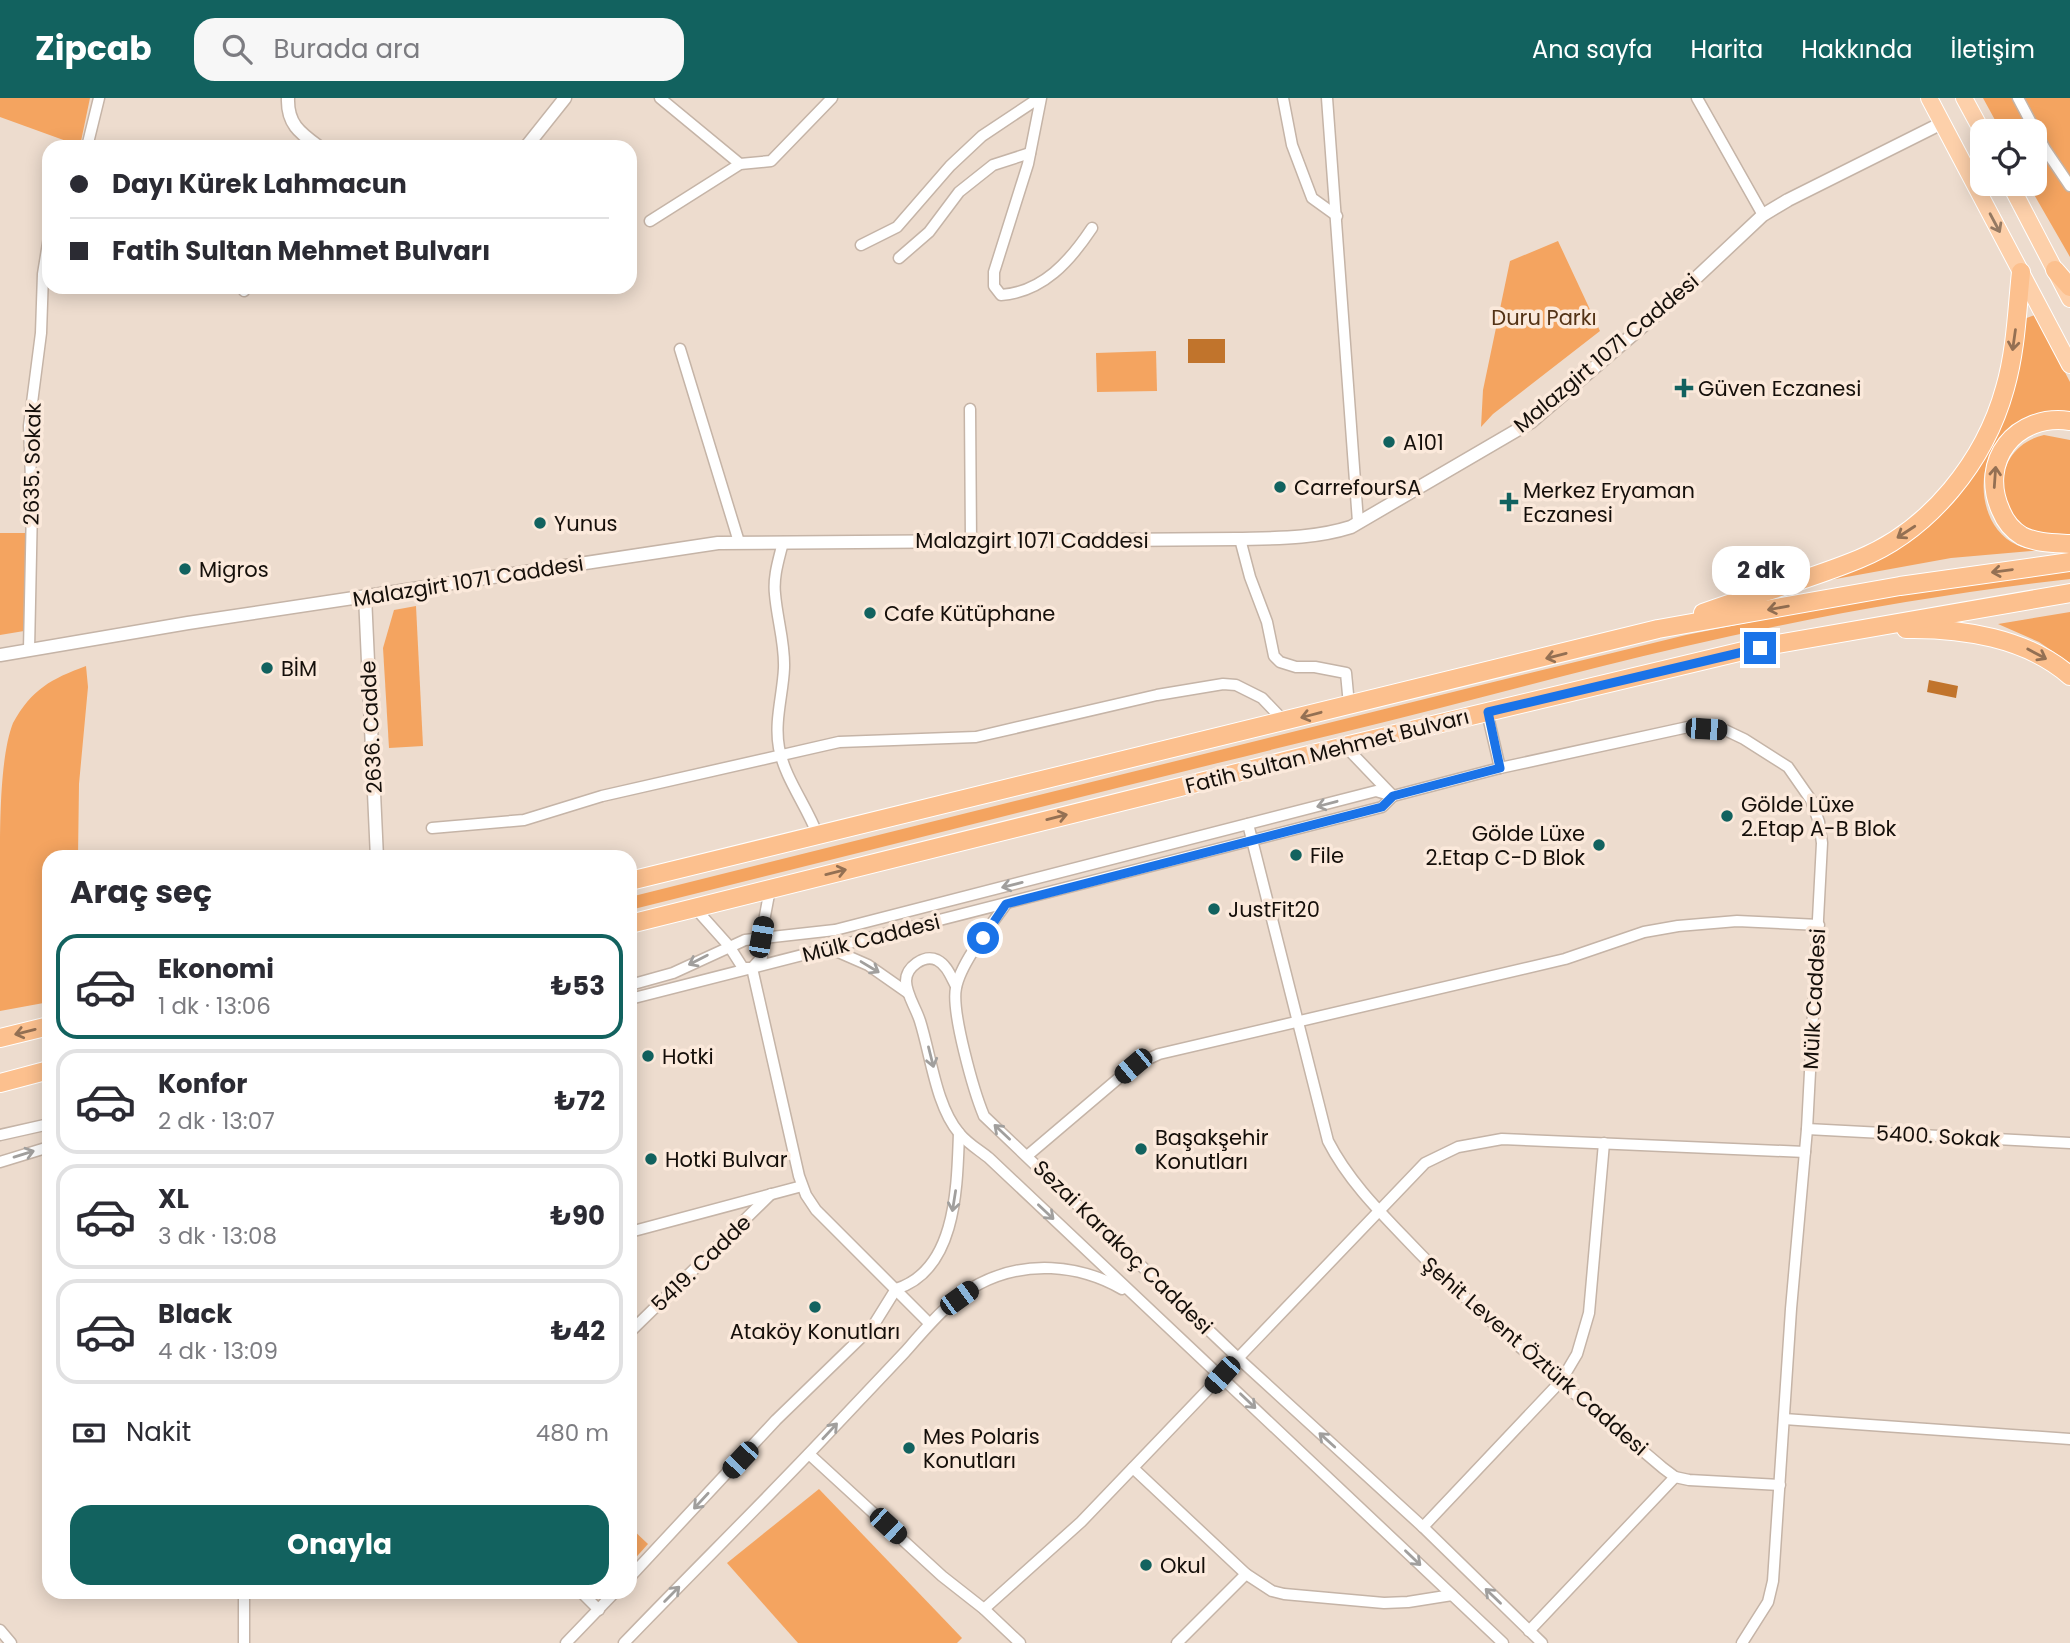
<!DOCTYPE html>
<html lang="tr">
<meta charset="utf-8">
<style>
:root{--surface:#fff;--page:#f7f7f7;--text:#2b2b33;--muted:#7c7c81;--line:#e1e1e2;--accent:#12625f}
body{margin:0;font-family:Poppins,sans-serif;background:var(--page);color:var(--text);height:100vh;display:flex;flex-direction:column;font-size:26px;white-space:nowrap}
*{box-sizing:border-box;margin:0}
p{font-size:23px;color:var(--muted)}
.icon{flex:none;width:38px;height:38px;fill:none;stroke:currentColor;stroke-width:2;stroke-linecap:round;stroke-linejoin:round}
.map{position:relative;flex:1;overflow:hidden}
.details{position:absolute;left:42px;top:752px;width:595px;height:749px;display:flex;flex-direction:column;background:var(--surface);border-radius:21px;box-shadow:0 4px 18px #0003}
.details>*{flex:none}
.top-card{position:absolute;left:42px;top:42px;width:595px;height:154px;border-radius:21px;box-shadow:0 4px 18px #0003;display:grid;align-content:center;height:154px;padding:0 28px;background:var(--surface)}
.buttons{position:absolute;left:1970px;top:21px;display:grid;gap:14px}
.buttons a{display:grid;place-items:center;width:77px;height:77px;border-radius:14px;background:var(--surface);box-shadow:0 4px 18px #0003;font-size:35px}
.end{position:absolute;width:32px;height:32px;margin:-16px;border:9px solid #1a73e8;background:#fff;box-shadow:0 0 0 4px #fff}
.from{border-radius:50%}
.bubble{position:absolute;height:49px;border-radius:21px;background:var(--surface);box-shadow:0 4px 18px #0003;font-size:23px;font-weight:700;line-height:49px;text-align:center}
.car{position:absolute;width:21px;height:42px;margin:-21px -10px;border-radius:9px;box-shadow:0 0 5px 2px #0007;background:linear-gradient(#222 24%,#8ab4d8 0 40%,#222 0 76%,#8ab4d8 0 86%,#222 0)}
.top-card b{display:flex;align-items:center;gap:24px;height:66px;font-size:26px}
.top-card b+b{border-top:2px solid var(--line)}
.top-card i{width:18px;height:18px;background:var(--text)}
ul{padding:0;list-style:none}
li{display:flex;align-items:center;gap:21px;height:105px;margin:0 14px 10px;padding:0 14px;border:4px solid var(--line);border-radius:21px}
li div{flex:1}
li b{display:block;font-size:26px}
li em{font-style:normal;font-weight:700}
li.on{border-color:var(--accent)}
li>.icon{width:63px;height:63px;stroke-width:1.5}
h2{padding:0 28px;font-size:32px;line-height:84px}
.pay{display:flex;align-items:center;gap:18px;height:77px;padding:0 28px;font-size:26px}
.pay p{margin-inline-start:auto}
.action{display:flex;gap:14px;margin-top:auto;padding:14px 28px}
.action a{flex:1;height:80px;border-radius:21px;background:var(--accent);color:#fff;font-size:28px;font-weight:700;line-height:80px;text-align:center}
header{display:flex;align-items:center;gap:42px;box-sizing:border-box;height:98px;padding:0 35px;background:var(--accent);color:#fff}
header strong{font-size:33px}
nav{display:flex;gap:38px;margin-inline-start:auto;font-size:24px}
.search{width:490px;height:63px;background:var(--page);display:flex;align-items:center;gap:18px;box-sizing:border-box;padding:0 24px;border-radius:21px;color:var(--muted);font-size:26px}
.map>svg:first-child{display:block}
.green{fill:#f4a460}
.water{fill:#c1742c}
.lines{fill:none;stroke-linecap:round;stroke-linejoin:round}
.minor-casing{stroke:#c5b4a7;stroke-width:13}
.tertiary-casing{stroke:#c5b4a7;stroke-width:15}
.primary-casing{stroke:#fff;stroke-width:18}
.trunk-casing{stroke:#fff;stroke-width:20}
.minor{stroke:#fff;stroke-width:10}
.tertiary{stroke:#fff;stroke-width:12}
.primary{stroke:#fdd0aa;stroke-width:16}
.trunk{stroke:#fcc08e;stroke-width:18}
.oneway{stroke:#957962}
.oneway2{stroke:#947053}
.oneway3{stroke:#a19f9d}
.route{stroke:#1a73e8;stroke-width:9}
.poi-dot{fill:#12625f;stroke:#fbe9db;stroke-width:2.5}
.labels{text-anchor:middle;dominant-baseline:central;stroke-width:7;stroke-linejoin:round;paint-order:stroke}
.park-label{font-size:21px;fill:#543316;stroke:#fbe9db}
.street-label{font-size:21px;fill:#150f0a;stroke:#fbe9db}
.poi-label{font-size:21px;fill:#150f0a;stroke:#fbe9db;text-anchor:start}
</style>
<header>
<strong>Zipcab</strong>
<div class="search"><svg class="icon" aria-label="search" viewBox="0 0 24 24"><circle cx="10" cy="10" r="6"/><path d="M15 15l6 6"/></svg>Burada ara</div>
<nav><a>Ana sayfa</a><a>Harita</a><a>Hakkında</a><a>İletişim</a></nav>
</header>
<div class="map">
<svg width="2070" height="1545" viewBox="0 0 2070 1545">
<rect width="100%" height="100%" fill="#eddcce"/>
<!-- green -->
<g class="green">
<polygon points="0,0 90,0 80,48 0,19"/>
<polygon points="1983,0 2070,0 2070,159 2028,86 2035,86 2035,33 2001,33"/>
<polygon points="1558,143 1600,233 1493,316 1481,329 1483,292 1510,163"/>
<path d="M2035 217 2070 284V316C2049 320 2020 319 2004 335 1974 365 1976 428 2017 447 2025 451 2034 451 2043 452L1951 460 1819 484 1944 411 2019 253 2022 252 2024 221Z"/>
<polygon points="1156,253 1157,293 1097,294 1096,255"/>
<path d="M2044 337 2070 342V438C2058 437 2042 438 2032 433 1988 410 1995 348 2044 337Z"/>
<polygon points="0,435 28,435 24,533 0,537"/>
<path d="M2070 473V481C1940 496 1810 519 1682 549 1569 575 1457 607 1344 634 1106 692 868 753 630 812V799L1469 590 1686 537 1826 509 1922 492Z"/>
<polygon points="416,508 423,648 389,650 383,550 394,512"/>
<polygon points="2070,514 2070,565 2039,544 1998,526"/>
<path d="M86 568 88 589 79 686 78 759 49 760V904L0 913C0 863 0 813 0 763 0 726 0 658 13 625 32 591 51 581 86 568Z"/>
<polygon points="819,1391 962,1540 957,1545 798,1545 727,1465"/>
<polygon points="630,1429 648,1446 630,1466"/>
</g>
<!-- water -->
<g class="water">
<rect x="1188" y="241" width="37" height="24"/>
<polygon points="1929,582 1958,588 1956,600 1927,594"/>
</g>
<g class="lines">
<!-- minor casing -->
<g class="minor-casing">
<g id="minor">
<polyline points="660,0 740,66"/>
<path d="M1041 0 1028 66 994 174V188L1001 197C1043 194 1070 163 1092 130"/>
<polyline points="1283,0 1292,47 1312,100 1337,118"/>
<polyline points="1327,0 1358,424"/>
<polyline points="1697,0 1763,117"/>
<polyline points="2018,0 2045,51 2070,88"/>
<polyline points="87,49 99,0"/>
<polyline points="650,123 740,66 771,63 832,0"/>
<polyline points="861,147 897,129 950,68 982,38 1039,0"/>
<polyline points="899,160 929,134 959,94 993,67 1030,55"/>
<polyline points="244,193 246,189"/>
<polyline points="680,251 739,444"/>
<polyline points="970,311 971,443"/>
<polyline points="1240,441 1250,479 1267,524 1274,558 1280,564 1296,569 1315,569 1346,575 1349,607"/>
<path d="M783 444C779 461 773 478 775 496 777 521 785 545 784 570 783 596 774 623 779 650 785 681 807 708 818 738"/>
<polyline points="29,552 32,408 29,328 41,235 43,176 49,139"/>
<polyline points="1487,614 1500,670"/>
<polyline points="1345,648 1391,696"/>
<path d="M1248 726 1328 1043C1347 1080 1375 1109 1404 1139 1483 1223 1575 1295 1663 1370L1675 1379 1689 1382 1780 1387"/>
<polyline points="432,730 524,722 602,698 839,644 976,639 1157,597 1223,586 1236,587 1262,600 1285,624"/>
<path d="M1006 806C991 827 960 866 956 890 951 914 974 994 984 1018L1238 1260 1423 1429 1542 1545"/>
<polyline points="695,810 729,848 743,870 752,870 762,859 761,839 770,791"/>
<polyline points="829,850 868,867 908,895"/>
<polyline points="752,870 799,1078 806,1097 816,1112 929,1225"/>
<polyline points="630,887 673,875 745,842 835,832 1376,693 1393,698 1500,670 1688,629 1725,632 1744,641 1788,669 1811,702 1819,724 1822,745 1807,1031 1791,1211 1773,1483 1768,1504 1742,1545"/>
<path d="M956 888C951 879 947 867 937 862 924 856 906 869 906 883 906 896 916 910 920 923 931 958 936 1008 959 1035 967 1045 979 1052 989 1060L1503 1545"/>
<polyline points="630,901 1382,709 1393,698"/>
<polyline points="1807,1031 2070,1045"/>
<polyline points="0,1037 49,1026"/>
<polyline points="1027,1058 1133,968 1159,956 1565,861 1644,834 1678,828 1737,823 1819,827"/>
<polyline points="0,1064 49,1049"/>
<polyline points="630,1134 802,1088"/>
<polyline points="630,1234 771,1096"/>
<polyline points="1784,1321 2070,1341"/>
<polyline points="809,1356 942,1478 984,1511 1020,1545"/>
<polyline points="1133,1370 1246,1476 1272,1493 1284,1496 1384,1505 1408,1504 1452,1497"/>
<polyline points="1423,1429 1561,1283 1577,1256 1589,1215 1604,1045"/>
<path d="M630 1479 776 1322 873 1228 896 1191C957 1172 957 1088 959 1035"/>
<polyline points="244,1494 244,1545"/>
<polyline points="581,1494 599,1512"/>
<polyline points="984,1511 1081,1424 1425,1065 1458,1049 1502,1041 1805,1054"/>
<polyline points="0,1532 11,1545"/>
<polyline points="1529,1533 1675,1379"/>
<polyline points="566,1545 615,1494"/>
<path d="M624 1545C694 1472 767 1401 836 1327 859 1303 882 1278 905 1254 927 1229 949 1202 979 1186 1025 1162 1078 1166 1122 1191"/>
<polyline points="1177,1545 1246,1476"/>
</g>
</g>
<!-- tertiary casing -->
<g class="tertiary-casing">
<g id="tertiary">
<path d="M288 0C287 26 300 35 319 49"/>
<polyline points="526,49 565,0"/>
<polyline points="365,498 377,760"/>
<path d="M0 557 188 525 718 445 1236 441C1275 440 1313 441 1351 429L1531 324 1665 209 1763 117 1788 102 1942 25"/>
</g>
</g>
<!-- primary casing -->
<g class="primary-casing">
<g id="primary">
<polyline points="1929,0 2070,267"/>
<polyline points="1964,0 1983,35"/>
<polyline points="2010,86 2070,201"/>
</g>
</g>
<!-- trunk casing -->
<g class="trunk-casing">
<g id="trunk">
<polyline points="2055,172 2070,189"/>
<path d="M2070 323C2016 315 1978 363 2001 413 2005 423 2012 432 2022 438 2036 445 2054 445 2070 446"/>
<path d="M1703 515C1755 496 1808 482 1859 461 1930 432 1985 363 2005 290 2016 252 2017 212 2021 174"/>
<path d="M1906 531C1962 530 2027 540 2070 578"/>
<polyline points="630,783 1658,531 1900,488 2070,464"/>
<polyline points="630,826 1345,648 1760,549 2070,495"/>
<polyline points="0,940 49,928"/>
<polyline points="0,985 49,972"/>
</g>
</g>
<!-- minor -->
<use href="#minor" class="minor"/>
<!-- tertiary -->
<use href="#tertiary" class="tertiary"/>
<!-- primary -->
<use href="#primary" class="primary"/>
<!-- trunk -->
<use href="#trunk" class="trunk"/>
</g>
<!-- one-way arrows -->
<defs><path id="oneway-shaft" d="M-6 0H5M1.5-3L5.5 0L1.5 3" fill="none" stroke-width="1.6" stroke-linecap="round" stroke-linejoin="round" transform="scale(1.75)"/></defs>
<use class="oneway" href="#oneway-shaft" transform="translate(1995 125) rotate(62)"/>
<g class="oneway2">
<use href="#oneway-shaft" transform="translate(2014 242) rotate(98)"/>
<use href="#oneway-shaft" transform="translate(1995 379) rotate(-86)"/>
<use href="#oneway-shaft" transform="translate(1906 434) rotate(147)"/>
<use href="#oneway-shaft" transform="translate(2002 473) rotate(172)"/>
<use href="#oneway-shaft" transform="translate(1778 510) rotate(170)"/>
<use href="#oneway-shaft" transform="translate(2037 556) rotate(28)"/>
<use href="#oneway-shaft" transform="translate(1556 558) rotate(166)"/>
<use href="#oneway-shaft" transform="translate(1311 617) rotate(165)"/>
<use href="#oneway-shaft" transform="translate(1057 719) rotate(-14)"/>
<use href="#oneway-shaft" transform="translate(836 774) rotate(-14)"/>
<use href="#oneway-shaft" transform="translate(25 934) rotate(166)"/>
</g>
<g class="oneway3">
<use href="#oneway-shaft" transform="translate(1327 706) rotate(165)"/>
<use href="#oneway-shaft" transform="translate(1012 787) rotate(166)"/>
<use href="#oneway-shaft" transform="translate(698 862) rotate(153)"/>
<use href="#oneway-shaft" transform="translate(870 869) rotate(31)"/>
<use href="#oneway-shaft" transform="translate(931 959) rotate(76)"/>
<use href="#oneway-shaft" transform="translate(1002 1034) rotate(-137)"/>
<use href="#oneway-shaft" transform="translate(24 1056) rotate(-17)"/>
<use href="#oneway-shaft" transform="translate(954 1103) rotate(99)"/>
<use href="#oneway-shaft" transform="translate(1046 1114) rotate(43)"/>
<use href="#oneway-shaft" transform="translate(1248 1303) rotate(44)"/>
<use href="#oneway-shaft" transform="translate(830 1333) rotate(-47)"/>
<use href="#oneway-shaft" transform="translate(1327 1342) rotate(-138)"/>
<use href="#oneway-shaft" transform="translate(701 1403) rotate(133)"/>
<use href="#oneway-shaft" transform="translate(1413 1460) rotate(44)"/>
<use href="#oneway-shaft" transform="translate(672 1496) rotate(-45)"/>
<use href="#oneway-shaft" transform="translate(1493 1498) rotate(-136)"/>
</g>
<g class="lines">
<!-- route -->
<polyline class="route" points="983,840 1006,806 1382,709 1393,698 1500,670 1488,614 1760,550"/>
</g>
<!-- markers -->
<g class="poi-dot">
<path d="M1680.5 279.5h7v7h7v7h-7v7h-7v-7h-7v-7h7z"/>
<circle cx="1389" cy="344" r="7"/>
<circle cx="1280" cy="389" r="7"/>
<path d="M1505.5 393.5h7v7h7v7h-7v7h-7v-7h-7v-7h7z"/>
<circle cx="540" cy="425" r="7"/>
<circle cx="185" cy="471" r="7"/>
<circle cx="870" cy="515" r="7"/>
<circle cx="267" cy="570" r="7"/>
<circle cx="1727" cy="718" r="7"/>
<circle cx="1599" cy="747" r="7"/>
<circle cx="1296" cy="757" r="7"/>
<circle cx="1214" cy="811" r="7"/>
<circle cx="648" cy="958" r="7"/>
<circle cx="1141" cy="1051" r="7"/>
<circle cx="651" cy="1061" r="7"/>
<circle cx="815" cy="1209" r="7"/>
<circle cx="909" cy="1350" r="7"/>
<circle cx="1146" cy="1467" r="7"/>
</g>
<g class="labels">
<!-- park labels -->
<g class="park-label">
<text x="1544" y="219">Duru Parkı</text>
</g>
<!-- street labels -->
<g class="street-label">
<text transform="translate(1606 255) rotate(-40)">Malazgirt 1071 Caddesi</text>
<text transform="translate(32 366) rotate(-89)">2635. Sokak</text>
<text x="1032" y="442">Malazgirt 1071 Caddesi</text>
<text transform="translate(468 483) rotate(-9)">Malazgirt 1071 Caddesi</text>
<text transform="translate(371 629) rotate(-93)">2636. Cadde</text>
<text transform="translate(1327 653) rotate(-14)">Fatih Sultan Mehmet Bulvarı</text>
<text transform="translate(871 840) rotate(-14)">Mülk Caddesi</text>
<text transform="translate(1814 901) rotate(-87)">Mülk Caddesi</text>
<text transform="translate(1938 1038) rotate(3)">5400. Sokak</text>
<text transform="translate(1123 1149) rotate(44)">Sezai Karakoç Caddesi</text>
<text transform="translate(701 1165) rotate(-44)">5419. Cadde</text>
<text transform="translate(1535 1258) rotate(41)">Şehit Levent Öztürk Caddesi</text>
</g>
<!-- poi labels -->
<g class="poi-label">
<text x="1698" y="290">Güven Eczanesi</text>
<text x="1403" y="344">A101</text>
<text x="1294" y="389">CarrefourSA</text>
<text x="1523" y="392">Merkez Eryaman<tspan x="1523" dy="24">Eczanesi</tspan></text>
<text x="554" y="425">Yunus</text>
<text x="199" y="471">Migros</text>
<text x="884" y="515">Cafe Kütüphane</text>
<text x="281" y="570">BİM</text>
<text x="1741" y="706">Gölde Lüxe<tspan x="1741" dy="24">2.Etap A-B Blok</tspan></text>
<text x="1585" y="735" text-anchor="end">Gölde Lüxe<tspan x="1585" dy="24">2.Etap C-D Blok</tspan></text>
<text x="1310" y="757">File</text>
<text x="1228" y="811">JustFit20</text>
<text x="662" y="958">Hotki</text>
<text x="1155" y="1039">Başakşehir<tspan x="1155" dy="24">Konutları</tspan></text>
<text x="665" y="1061">Hotki Bulvar</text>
<text x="815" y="1233" text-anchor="middle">Ataköy Konutları</text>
<text x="923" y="1338">Mes Polaris<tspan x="923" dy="24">Konutları</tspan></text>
<text x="1160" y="1467">Okul</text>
</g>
</g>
</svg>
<div class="buttons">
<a><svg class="icon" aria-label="locate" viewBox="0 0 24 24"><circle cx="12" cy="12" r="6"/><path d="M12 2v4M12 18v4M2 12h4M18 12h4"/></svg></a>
</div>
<i class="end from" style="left:983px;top:840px"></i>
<i class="end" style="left:1760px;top:550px"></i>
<div class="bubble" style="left:1712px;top:448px;width:98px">2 dk</div>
<i class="car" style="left:1706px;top:631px;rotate:94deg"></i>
<i class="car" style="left:761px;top:839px;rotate:10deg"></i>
<i class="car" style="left:1133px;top:968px;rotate:230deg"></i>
<i class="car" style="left:959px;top:1200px;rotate:54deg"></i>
<i class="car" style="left:1222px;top:1277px;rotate:222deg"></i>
<i class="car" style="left:740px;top:1362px;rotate:223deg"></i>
<i class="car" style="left:888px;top:1428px;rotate:133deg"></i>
<div class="top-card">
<b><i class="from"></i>Dayı Kürek Lahmacun</b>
<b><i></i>Fatih Sultan Mehmet Bulvarı</b>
</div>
<section class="details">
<h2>Araç seç</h2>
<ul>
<li class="on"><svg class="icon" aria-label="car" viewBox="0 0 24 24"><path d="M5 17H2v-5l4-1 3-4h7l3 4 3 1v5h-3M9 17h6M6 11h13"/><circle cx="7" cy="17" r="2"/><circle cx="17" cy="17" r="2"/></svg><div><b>Ekonomi</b><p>1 dk · 13:06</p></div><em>₺53</em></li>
<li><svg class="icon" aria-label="car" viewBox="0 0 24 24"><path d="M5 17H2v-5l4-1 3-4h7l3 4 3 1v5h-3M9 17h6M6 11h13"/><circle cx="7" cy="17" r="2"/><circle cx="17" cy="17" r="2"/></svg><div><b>Konfor</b><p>2 dk · 13:07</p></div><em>₺72</em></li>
<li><svg class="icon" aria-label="car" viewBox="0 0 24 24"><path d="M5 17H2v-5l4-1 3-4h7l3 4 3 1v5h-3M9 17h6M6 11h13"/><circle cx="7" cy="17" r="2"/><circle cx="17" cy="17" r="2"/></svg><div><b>XL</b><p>3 dk · 13:08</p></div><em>₺90</em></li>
<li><svg class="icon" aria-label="car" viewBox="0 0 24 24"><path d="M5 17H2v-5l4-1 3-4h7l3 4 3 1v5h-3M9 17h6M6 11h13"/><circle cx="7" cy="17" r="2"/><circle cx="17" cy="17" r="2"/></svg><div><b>Black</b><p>4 dk · 13:09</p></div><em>₺42</em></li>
</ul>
<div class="pay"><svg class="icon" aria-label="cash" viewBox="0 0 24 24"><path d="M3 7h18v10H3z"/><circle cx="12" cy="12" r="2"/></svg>Nakit<p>480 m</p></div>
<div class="action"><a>Onayla</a></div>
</section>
</div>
